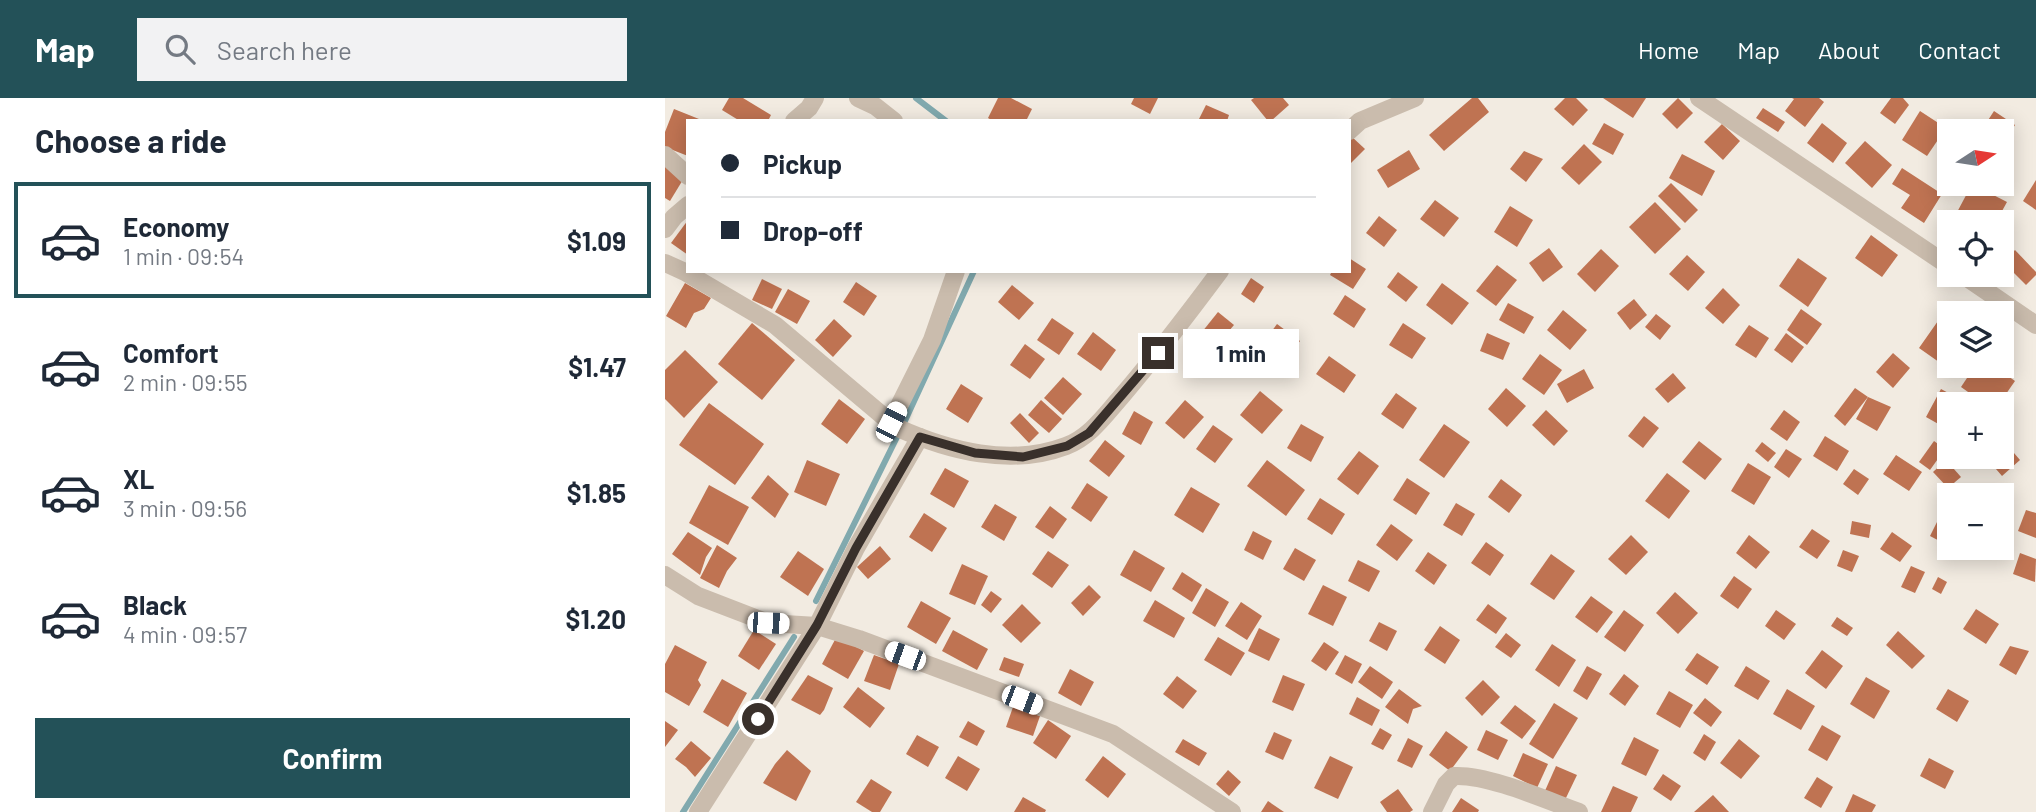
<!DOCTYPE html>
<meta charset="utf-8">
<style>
:root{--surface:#fff;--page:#f2f2f3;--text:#1f2937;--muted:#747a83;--line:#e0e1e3;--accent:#235158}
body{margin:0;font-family:Barlow,sans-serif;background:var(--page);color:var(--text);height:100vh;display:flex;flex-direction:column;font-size:26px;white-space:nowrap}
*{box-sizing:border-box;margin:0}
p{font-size:23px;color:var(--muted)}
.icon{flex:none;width:38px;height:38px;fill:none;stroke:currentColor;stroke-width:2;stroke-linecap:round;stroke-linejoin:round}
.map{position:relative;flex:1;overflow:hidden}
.drawer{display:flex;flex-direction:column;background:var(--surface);width:665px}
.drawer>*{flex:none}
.guide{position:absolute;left:21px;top:21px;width:665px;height:154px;border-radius:0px;box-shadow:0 4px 18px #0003;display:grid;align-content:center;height:154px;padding:0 35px;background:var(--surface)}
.needle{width:46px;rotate:78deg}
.fabs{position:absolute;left:1272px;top:21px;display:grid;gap:14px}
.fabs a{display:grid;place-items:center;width:77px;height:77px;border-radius:0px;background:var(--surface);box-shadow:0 4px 18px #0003;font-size:35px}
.end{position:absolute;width:32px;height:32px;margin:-16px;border:9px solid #39302b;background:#fff;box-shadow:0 0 0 4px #fff}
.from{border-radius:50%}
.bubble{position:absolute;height:49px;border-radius:0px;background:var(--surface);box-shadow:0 4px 18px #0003;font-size:23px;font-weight:700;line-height:49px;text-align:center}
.car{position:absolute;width:21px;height:42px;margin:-21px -10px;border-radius:9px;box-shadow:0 0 5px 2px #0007;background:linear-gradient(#fff 24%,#345 0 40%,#fff 0 76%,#345 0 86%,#fff 0)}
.guide b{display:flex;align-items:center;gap:24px;height:66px;font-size:26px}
.guide b+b{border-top:2px solid var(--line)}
.guide i{width:18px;height:18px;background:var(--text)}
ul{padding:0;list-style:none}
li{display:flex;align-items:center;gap:21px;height:116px;margin:0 14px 10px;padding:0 21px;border:4px solid transparent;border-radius:0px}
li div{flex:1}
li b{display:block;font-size:26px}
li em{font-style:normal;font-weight:700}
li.active{border-color:var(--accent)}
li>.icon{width:63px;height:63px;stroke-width:1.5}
h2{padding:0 35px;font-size:32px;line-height:84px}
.primary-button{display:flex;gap:14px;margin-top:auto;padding:14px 35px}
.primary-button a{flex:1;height:80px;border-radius:0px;background:var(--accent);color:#fff;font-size:28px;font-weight:700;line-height:80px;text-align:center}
header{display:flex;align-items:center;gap:42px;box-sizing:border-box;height:98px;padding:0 35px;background:var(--accent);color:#fff}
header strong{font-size:33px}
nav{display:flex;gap:38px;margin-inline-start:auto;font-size:24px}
.search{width:490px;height:63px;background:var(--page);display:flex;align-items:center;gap:18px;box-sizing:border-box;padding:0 24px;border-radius:0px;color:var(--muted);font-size:26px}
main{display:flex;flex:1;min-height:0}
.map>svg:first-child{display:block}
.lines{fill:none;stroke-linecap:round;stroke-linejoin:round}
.stream{stroke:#81a9ae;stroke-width:6}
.building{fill:#bf7352}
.minor{stroke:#cabcad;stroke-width:18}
.route{stroke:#39302b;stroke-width:9}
</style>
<header>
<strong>Map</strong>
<div class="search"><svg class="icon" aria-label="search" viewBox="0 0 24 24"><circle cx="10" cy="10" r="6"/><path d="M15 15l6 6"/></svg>Search here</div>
<nav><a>Home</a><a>Map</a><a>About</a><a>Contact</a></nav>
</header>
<main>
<section class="drawer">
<h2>Choose a ride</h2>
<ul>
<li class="active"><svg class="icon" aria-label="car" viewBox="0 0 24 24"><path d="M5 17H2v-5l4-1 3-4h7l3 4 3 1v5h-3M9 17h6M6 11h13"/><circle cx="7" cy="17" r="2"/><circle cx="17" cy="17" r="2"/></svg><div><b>Economy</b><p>1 min · 09:54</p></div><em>$1.09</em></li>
<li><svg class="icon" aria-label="car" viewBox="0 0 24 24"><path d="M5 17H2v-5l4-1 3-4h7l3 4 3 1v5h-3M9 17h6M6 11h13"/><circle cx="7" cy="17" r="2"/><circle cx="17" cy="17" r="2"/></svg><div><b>Comfort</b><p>2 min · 09:55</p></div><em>$1.47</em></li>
<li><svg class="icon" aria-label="car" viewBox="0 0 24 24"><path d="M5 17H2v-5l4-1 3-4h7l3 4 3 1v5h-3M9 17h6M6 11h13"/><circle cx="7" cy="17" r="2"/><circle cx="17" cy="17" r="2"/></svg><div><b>XL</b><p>3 min · 09:56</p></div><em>$1.85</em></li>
<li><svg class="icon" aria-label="car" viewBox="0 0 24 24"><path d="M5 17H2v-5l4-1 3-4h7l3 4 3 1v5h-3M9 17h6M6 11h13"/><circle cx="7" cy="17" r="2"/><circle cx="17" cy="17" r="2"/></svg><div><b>Black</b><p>4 min · 09:57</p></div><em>$1.20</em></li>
</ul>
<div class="primary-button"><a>Confirm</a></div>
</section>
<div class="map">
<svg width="1371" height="714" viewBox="0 0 1371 714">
<rect width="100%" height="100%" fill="#f2ebe1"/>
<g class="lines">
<!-- stream -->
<g class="stream">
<polyline points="251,0 281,23"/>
<polyline points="151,503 239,325 309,173"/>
<polyline points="18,714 129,539"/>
</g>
</g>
<!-- building -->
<g class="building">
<polygon points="64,0 78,0 106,17 103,23 75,23 57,12"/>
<polygon points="333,0 346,0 367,11 361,23 328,23 323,20"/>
<polygon points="469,0 493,0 485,16 466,6"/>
<polygon points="589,0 618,0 624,7 606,23 603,23 586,2"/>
<polygon points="807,0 813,0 824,14 779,53 764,37"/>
<polygon points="900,0 911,0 923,12 908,28 889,11"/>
<polygon points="938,0 981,0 968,20"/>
<polygon points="1013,0 1028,15 1012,31 997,16"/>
<polygon points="1127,0 1154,0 1159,4 1140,29 1120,13 1129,1"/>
<polygon points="1226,0 1238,0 1244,7 1230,26 1215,15"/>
<polygon points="541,7 564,17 562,23 533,23"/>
<polygon points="1098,10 1120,24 1113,34 1091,20"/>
<polygon points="9,11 39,23 23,23 23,58 0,49 0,34"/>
<polygon points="1255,13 1281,30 1262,58 1237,42"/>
<polygon points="1329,13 1350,27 1337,47 1337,33 1316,33"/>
<polygon points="939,25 959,36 948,57 927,46"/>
<polygon points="1157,25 1182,45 1168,65 1142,45"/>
<polygon points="1057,26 1075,43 1058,62 1039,44"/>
<polygon points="686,38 700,51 684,67 684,40"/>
<polygon points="1200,43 1227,67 1207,90 1180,65"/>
<polygon points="919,46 937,64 914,87 896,70"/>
<polygon points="744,52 755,71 723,90 712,72"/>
<polygon points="859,53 878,61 861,84 845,71"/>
<polygon points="1017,56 1050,73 1037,98 1004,80"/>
<polygon points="0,67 19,80 5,103 0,100"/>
<polygon points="1237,70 1277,96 1259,125 1236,110 1245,97 1227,86"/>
<polygon points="1371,82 1371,112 1358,103"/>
<polygon points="1006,85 1033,112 1020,125 993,98"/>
<polygon points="1307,86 1342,104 1331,124 1302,124 1290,118"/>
<polygon points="770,102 794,120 779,139 755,121"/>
<polygon points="990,104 1016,131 990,156 964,129"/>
<polygon points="845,108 868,122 852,149 829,134"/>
<polygon points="714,118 732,132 719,149 701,135"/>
<polygon points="23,122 23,157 6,145"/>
<polygon points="1206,137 1233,157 1217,179 1190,160"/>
<polygon points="884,150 898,169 878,184 864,165"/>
<polygon points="936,151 954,168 930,194 912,176"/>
<polygon points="1350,152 1371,174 1371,177 1361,187 1338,164"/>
<polygon points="1022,157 1040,174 1023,193 1004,176"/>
<polygon points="684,160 701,171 688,191 665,177 667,173 684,173"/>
<polygon points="1133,160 1162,180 1143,209 1114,188"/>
<polygon points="832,167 852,182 831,208 811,193"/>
<polygon points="733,174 753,189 741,204 722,189"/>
<polygon points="586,180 599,189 589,205 576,196"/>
<polygon points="97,181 117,191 107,211 87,202"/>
<polygon points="191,184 212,198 199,218 178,204"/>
<polygon points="20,185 46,200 39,211 29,215 21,230 1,218"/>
<polygon points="777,185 804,205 787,227 761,207"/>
<polygon points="347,187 369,205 354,222 333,204"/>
<polygon points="1058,190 1075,207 1058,226 1040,210"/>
<polygon points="123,191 145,203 132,226 110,214"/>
<polygon points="680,197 701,211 689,230 668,216"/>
<polygon points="969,201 982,217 965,232 952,215"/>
<polygon points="1287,203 1305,215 1284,215 1284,263 1281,269 1254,250"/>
<polygon points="843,205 869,219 859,236 834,222"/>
<polygon points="1136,211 1157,226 1142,247 1122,232"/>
<polygon points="898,212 922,232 905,252 882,232"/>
<polygon points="553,214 569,227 552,247 537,234"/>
<polygon points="991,216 1006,228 995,242 980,229"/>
<polygon points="387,220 409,235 394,257 372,242"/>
<polygon points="169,221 187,238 168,259 150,242"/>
<polygon points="87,225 130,262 97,302 53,266"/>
<polygon points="738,225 761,240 747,261 724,247"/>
<polygon points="612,226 635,243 613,273 590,256"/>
<polygon points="1084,227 1104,240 1091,260 1070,247"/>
<polygon points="428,234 451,252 436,273 412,256"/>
<polygon points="822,235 845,245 838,262 815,253"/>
<polygon points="1121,235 1139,249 1127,265 1109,252"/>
<polygon points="360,246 380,261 365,281 345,267"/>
<polygon points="20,252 53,284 19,320 0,301 0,272"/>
<polygon points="539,252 550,259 545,268 534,262"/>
<polygon points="1228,255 1245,270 1228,290 1211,274"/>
<polygon points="875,256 897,272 879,297 857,281"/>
<polygon points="664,258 691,277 679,295 651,276"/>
<polygon points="1310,268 1329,268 1350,283 1334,306 1320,306 1296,289"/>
<polygon points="919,271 929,290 902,305 892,286"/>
<polygon points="1008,275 1021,290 1003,305 990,291"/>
<polygon points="398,279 417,296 398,317 379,300"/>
<polygon points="296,286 318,300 303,325 281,311"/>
<polygon points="841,290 861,308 842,329 823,311"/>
<polygon points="1190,290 1203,299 1180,328 1169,318"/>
<polygon points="1276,291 1304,306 1284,306 1284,332 1261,319"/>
<polygon points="595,293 618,312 597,336 575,317"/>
<polygon points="731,295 752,310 738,331 716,316"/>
<polygon points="1203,299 1226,309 1212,333 1191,321"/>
<polygon points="174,301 200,321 182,346 156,326"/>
<polygon points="376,302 397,321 384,335 363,317"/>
<polygon points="520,302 539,319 519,341 500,325"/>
<polygon points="44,305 99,346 70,387 14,347"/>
<polygon points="881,312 903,333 889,348 867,327"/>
<polygon points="1119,312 1135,324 1122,343 1105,331"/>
<polygon points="469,313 488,324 476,347 457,336"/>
<polygon points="355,315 374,335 364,345 345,325"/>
<polygon points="979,318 994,330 978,350 963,338"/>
<polygon points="636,326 659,339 646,364 622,350"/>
<polygon points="779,326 805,344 779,380 754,362"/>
<polygon points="548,327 568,341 550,365 531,351"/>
<polygon points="1160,338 1184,353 1172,373 1148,358"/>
<polygon points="440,342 460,358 444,379 424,363"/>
<polygon points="1034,343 1057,361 1040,382 1017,364"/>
<polygon points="1269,343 1280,351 1265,372 1254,364"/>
<polygon points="1097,344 1111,355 1103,364 1090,353"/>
<polygon points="1343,348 1355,362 1337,378 1325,364 1331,359 1337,359 1337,353"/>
<polygon points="1121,351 1137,361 1124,380 1109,369"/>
<polygon points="694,353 714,368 693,397 672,381"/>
<polygon points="1231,357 1257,374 1244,393 1218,376"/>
<polygon points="142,362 175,376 161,408 129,394"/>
<polygon points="602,362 640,392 621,418 582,388"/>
<polygon points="1281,362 1296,379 1283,390 1268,374"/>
<polygon points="1083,365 1106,379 1089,407 1066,393"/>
<polygon points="280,370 304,383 289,410 265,396"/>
<polygon points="1189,371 1204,381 1193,397 1178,386"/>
<polygon points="1002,375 1025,393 1004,421 980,403"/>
<polygon points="103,377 124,396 110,420 86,400"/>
<polygon points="742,380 765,395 751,417 728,402"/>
<polygon points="836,381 857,397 844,415 823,399"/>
<polygon points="422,385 443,399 426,424 406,410"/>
<polygon points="44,387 84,409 63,447 24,425"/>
<polygon points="526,389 555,406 538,435 509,417"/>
<polygon points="655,400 680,416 667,437 642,421"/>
<polygon points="791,405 810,416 797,438 778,427"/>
<polygon points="330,406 352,419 339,443 316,429"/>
<polygon points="385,408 402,421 388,441 370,429"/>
<polygon points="1361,412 1371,415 1371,440 1353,433"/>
<polygon points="1277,414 1284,418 1284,448 1265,438"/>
<polygon points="259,415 282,430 267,454 244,439"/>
<polygon points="1187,423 1206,427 1204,440 1185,436"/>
<polygon points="726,426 748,442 732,463 711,447"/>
<polygon points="1147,431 1165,443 1152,461 1134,449"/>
<polygon points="588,433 607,443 598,462 579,452"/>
<polygon points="23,434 47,450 41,459 35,477 7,456"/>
<polygon points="1227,434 1247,448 1235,464 1215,451"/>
<polygon points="966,437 983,454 961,477 943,461"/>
<polygon points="1084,437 1105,454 1091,471 1071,455"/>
<polygon points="821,444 839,457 825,478 806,465"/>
<polygon points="52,447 72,460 62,473 54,490 35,480"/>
<polygon points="215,448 226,461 203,481 192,469"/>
<polygon points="630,450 651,462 639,483 618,471"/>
<polygon points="1298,450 1325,450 1318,462"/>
<polygon points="469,452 500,470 486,494 455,477"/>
<polygon points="1178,452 1194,458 1187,474 1172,468"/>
<polygon points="133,453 159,471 143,498 115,479"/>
<polygon points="383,453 404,467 387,490 367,476"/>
<polygon points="763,454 782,467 769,487 750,473"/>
<polygon points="1355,455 1371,461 1370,484 1348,476"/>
<polygon points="886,456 910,473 889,502 865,486"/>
<polygon points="693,462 715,473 704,494 683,483"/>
<polygon points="297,466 323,478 310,507 284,496"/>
<polygon points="1246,468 1260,474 1250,495 1236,489"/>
<polygon points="517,474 537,487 527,504 507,491"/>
<polygon points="1069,478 1087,491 1073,511 1055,498"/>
<polygon points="1273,479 1282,484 1276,496 1267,491"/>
<polygon points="424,487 436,499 418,518 406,505"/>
<polygon points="658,487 682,499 668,528 643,516"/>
<polygon points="541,490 564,504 550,529 527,515"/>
<polygon points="326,493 337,501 326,515 316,507"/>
<polygon points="1010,494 1033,515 1013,536 991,515"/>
<polygon points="926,498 948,514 932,535 910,519"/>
<polygon points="490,502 520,520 509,540 478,523"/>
<polygon points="256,503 286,520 271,546 242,529"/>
<polygon points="576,504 597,518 582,542 560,528"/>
<polygon points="357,506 376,525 356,545 337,527"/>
<polygon points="823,506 842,520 831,536 811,522"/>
<polygon points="1311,511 1334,526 1321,546 1298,531"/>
<polygon points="959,512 979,527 960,554 939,539"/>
<polygon points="1111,512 1131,526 1119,542 1100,528"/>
<polygon points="1172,519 1188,530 1182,538 1166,528"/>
<polygon points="714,524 732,533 722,553 704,543"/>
<polygon points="775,528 795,542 780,566 759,552"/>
<polygon points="594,530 615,541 604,563 583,553"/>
<polygon points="89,532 111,546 94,572 73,558"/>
<polygon points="288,532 323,551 312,572 277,553"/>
<polygon points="1233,533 1260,558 1247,571 1221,547"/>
<polygon points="841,535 856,547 846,560 830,549"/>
<polygon points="172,538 199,553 183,581 157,566"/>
<polygon points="553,539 580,555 566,578 539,562"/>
<polygon points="659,544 674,554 661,573 646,563"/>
<polygon points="887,546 911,562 894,589 870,572"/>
<polygon points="10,547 42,564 33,582 36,587 24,608 0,594 0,566"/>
<polygon points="1345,548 1364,553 1351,577 1334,567"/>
<polygon points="1157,552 1178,568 1161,591 1140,575"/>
<polygon points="1032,555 1054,569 1042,587 1020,572"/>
<polygon points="209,557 234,566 225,592 199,583"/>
<polygon points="680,557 697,566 687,586 670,576"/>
<polygon points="339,559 359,566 354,579 334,572"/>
<polygon points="705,568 728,584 717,601 693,584"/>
<polygon points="922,568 937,576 922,602 908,593"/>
<polygon points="1081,568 1105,583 1093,602 1069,588"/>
<polygon points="405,571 429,584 416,608 393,595"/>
<polygon points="959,576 974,588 960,608 944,596"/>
<polygon points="143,577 168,590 159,612 155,617 126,602"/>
<polygon points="618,577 640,586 628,613 607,604"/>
<polygon points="512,578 532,593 518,611 498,596"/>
<polygon points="1201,579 1225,593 1209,621 1185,606"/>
<polygon points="57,581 82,595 63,629 38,614"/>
<polygon points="818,582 835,599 817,618 800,600"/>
<polygon points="193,589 220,610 205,630 178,609"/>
<polygon points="734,591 757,608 748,611 743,626 720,609"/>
<polygon points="1122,591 1150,608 1136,632 1108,616"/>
<polygon points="1283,591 1304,603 1292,624 1271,611"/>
<polygon points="1004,593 1028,607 1015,630 991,616"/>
<polygon points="692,599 715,612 707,628 684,616"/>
<polygon points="1040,600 1057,614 1046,629 1028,615"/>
<polygon points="889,605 913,620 888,661 864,646"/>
<polygon points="850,607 871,623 857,641 835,625"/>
<polygon points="348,609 375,618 368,638 341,629"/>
<polygon points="383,622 406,638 391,661 368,645"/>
<polygon points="0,623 13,632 0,649"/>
<polygon points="303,623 320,633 312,648 294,639"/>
<polygon points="1157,627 1176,638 1162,663 1143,652"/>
<polygon points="715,630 727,637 718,652 706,646"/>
<polygon points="821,632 843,642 833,662 812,652"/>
<polygon points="781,633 803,649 785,673 764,657"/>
<polygon points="609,634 627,642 618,662 600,654"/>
<polygon points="1039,636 1051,644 1040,663 1028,655"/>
<polygon points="252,637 274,649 263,669 241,656"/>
<polygon points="969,639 994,652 981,678 956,666"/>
<polygon points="743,640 758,648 747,670 732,663"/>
<polygon points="518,641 542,655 534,668 510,654"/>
<polygon points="1074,641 1095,658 1076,681 1055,665"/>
<polygon points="26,643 46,660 30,679 21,669 10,661"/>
<polygon points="122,652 146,673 131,703 98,685 110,666"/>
<polygon points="858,655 883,666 872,690 848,678"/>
<polygon points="293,658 315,671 302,693 280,680"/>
<polygon points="438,658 461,676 443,700 420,682"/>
<polygon points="665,658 688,669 673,701 649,690"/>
<polygon points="1264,660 1289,673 1280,691 1255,678"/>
<polygon points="891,668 912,677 899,704 879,695"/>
<polygon points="563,672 576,684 564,698 551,686"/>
<polygon points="998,676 1016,688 1006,703 988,691"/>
<polygon points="1152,679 1168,689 1156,710 1139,700"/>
<polygon points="206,681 227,694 215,714 207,714 191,704"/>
<polygon points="948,688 973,699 966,714 936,714"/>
<polygon points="733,691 748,712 745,714 722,714 715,704"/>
<polygon points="1188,696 1211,707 1207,714 1180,714"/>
<polygon points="1048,697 1064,714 1029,714"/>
<polygon points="358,699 381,712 380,714 349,714"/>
<polygon points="796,700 814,712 813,714 787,714"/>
<polygon points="603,703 619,714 596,714"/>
</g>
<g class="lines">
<!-- minor -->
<g class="minor">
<polyline points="193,0 210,8 229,23"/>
<polyline points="1034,0 1284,168"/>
<polyline points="129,23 144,10 150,0"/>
<polyline points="684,33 695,23 750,0"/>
<polyline points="0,57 23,78"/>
<polyline points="0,131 9,119 23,107"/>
<path d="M0 165 20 174 110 227 231 329C283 353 346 369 401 348 425 339 440 317 456 299 491 258 523 216 555 173"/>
<polyline points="1298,177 1371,227"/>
<polyline points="226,324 267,242 291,173"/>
<polyline points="0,477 33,498 103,525 152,528 194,541 448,636 567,714"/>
<polyline points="33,714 152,528 191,450 255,339"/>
<path d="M767 714 781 686 789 678C822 676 881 702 914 714"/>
</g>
</g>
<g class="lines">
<!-- route -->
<polyline class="route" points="93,621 152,527 191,450 255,339 310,355 358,359 402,348 424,335 493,255"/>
</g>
</svg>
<div class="fabs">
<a><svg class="needle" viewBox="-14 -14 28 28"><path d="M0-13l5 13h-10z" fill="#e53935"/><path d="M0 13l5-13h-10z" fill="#747a83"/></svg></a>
<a><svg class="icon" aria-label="locate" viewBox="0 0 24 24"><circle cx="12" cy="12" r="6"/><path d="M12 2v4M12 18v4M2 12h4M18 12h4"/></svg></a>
<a><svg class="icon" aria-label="layers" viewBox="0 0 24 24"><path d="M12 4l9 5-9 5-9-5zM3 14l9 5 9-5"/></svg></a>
<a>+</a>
<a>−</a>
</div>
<i class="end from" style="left:93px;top:621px"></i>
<i class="end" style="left:493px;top:255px"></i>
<div class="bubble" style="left:518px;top:231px;width:116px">1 min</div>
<i class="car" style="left:226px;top:324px;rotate:27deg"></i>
<i class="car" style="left:103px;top:525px;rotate:92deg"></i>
<i class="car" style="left:240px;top:558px;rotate:290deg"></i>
<i class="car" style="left:357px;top:602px;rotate:111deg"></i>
<div class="guide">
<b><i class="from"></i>Pickup</b>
<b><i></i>Drop-off</b>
</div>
</div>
</main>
